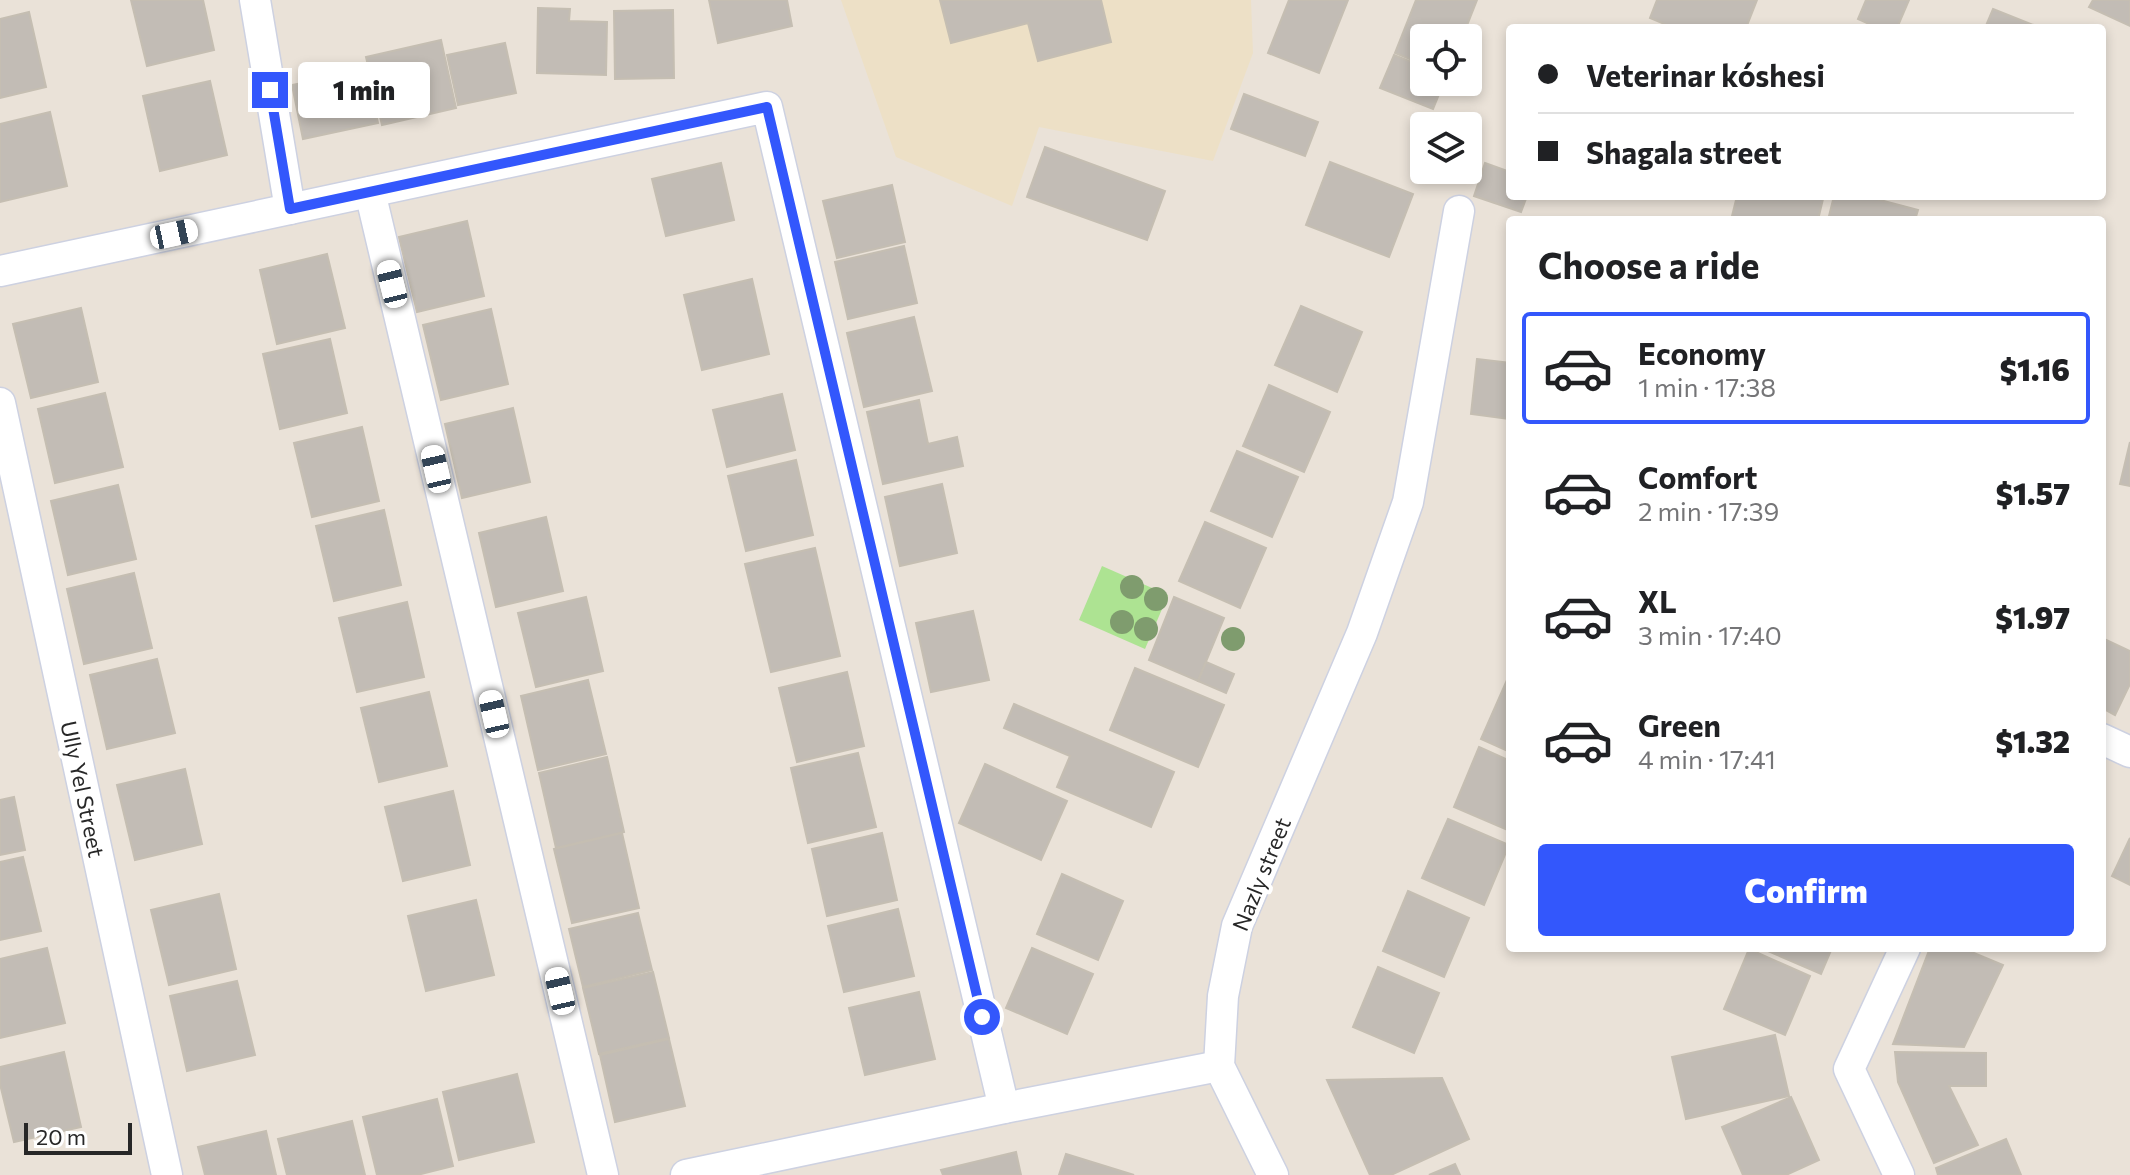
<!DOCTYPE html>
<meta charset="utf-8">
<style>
:root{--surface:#fff;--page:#f6f6f6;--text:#202124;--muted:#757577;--line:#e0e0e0;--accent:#3357fc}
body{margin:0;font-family:Commissioner,sans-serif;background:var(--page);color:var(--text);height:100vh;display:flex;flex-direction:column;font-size:30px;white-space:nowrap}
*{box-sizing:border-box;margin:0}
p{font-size:26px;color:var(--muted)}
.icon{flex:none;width:44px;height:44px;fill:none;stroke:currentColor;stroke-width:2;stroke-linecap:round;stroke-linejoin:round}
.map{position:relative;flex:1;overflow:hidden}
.panel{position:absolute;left:1506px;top:216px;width:600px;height:736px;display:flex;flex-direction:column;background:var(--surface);border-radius:8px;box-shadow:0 4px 12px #0003}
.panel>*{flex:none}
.banner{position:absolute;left:1506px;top:24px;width:600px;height:176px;border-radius:8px;box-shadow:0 4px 12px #0003;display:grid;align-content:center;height:176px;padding:0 32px;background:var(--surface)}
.tools{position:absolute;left:1410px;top:24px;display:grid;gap:16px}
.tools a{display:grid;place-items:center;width:72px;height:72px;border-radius:8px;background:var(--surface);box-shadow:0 4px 12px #0003;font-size:40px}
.scale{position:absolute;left:24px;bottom:20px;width:108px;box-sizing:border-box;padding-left:8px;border:4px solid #272727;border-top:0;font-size:22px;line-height:28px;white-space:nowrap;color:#272727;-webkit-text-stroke:6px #fff;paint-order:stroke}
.end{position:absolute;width:36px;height:36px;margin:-18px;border:10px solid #3357fc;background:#fff;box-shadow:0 0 0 4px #fff}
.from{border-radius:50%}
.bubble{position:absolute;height:56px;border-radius:8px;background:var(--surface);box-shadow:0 4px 12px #0003;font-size:26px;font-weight:800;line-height:56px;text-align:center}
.car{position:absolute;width:24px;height:48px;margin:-24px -12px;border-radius:10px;box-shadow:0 0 6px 2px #0007;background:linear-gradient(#fff 24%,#345 0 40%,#fff 0 76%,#345 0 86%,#fff 0)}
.banner b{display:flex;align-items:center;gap:28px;height:76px;font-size:30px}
.banner b+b{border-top:2px solid var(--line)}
.banner i{width:20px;height:20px;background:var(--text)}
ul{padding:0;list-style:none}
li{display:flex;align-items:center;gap:24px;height:112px;margin:0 16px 12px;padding:0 16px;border:4px solid transparent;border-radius:8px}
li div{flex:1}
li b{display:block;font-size:30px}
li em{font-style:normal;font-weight:800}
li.on{border-color:var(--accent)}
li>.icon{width:72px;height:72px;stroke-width:1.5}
h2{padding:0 32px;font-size:36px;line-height:96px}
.button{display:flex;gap:16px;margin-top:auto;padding:16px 32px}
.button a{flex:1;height:92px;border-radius:8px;background:var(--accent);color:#fff;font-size:32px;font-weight:800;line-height:92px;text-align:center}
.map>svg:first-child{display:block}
.education{fill:#ede0c6}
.green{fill:#ade392}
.building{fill:#c2bcb5;stroke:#c5beb2;stroke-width:2}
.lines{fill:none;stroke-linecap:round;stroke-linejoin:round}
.street-casing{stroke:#cdd1e1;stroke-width:33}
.street{stroke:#fff;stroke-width:30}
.tree{fill:#7f9c6e}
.route{stroke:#3357fc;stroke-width:10}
.labels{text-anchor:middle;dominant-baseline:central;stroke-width:8;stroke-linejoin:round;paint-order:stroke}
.street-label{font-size:22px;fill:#272727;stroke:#fff}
</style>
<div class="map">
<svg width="2130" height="1175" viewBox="0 0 2130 1175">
<rect width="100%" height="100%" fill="#eae2d8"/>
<!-- education -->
<polygon class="education" points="841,0 1251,0 1253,53 1213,161 1039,127 1012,206 896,157"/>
<!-- green -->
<polygon class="green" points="1102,566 1168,595 1145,649 1079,620"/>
<!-- building -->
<g class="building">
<polygon points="131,0 203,0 214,50 147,66"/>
<polygon points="709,0 787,0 792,26 718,43"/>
<polygon points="940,0 1101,0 1111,42 1038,61 1028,23 951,43"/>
<polygon points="1289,0 1348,0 1319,73 1268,53"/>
<polygon points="1416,0 1477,0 1462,38 1424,38 1424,65 1395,53"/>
<polygon points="1657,0 1757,0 1746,28 1674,28 1650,18"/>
<polygon points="1866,0 1909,0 1897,28 1878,28 1858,19"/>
<polygon points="2093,0 2130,0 2130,26 2089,7"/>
<polygon points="538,8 570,9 569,21 607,22 606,75 537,73"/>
<polygon points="1993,9 2041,28 1985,28"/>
<polygon points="673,10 674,78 615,79 614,11"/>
<polygon points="29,12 46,87 0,98 0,19"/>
<polygon points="441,40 456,108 382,125 366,57"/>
<polygon points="505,43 516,93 458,105 447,55"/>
<polygon points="1394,55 1424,67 1424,82 1444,82 1433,109 1380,88"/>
<polygon points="366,70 378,123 303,139 292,85"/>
<polygon points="210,81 227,155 160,171 143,96"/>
<polygon points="1244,94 1318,122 1305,156 1231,129"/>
<polygon points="50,112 67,186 0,202 0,124"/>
<polygon points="1045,147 1165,191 1147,240 1027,197"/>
<polygon points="1330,162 1413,194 1389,257 1306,225"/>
<polygon points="721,163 734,220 666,236 652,179"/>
<polygon points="1485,163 1510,172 1510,196 1527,196 1521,212 1474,196"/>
<polygon points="892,185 905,242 837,258 823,201"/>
<polygon points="1737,196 1811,196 1823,199 1818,220 1731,220"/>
<polygon points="1834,196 1865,196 1918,210 1915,220 1828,220"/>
<polygon points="467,221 484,296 417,312 399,237"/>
<polygon points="904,246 917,303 848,319 835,262"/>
<polygon points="327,254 345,328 277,344 260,270"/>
<polygon points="752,279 769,354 702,370 684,295"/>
<polygon points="1301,306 1362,332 1337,392 1275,365"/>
<polygon points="81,308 98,382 31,398 13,324"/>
<polygon points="491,309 508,384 441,400 423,325"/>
<polygon points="914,317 932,391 864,407 847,333"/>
<polygon points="330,339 347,413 280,429 263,354"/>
<polygon points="1477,359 1510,363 1510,419 1471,414"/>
<polygon points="1269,385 1330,412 1304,472 1243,446"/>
<polygon points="105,393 123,467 55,483 38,409"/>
<polygon points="782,394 795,450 727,467 713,410"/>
<polygon points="919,400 928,444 957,437 963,466 883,484 867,412"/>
<polygon points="513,408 530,482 462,498 445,424"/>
<polygon points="362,427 379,501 312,517 294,443"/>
<polygon points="2130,442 2130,486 2120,484"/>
<polygon points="1237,451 1298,477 1272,537 1211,511"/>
<polygon points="796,460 813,535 746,551 728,476"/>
<polygon points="942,484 957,553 900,566 885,497"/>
<polygon points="118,485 136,559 68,575 51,501"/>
<polygon points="384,510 401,585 334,601 316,526"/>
<polygon points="546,517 563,591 496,607 479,533"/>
<polygon points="1205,522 1266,548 1240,608 1179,581"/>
<polygon points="815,548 840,656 771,672 745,564"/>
<polygon points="134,573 152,648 84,664 67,589"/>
<polygon points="586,597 603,671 536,687 518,613"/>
<polygon points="1174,597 1224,618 1198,681 1149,660"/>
<polygon points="407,602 424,677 357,692 339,618"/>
<polygon points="973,611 989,680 931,692 916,623"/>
<polygon points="2102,638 2130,651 2130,684 2115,715 2102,708"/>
<polygon points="157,659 175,733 107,749 90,675"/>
<polygon points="1206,662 1234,674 1226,693 1198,681"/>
<polygon points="1135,668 1224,705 1198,767 1110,730"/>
<polygon points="847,672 864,746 797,762 779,688"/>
<polygon points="588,680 606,754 538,770 521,696"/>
<polygon points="1507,680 1510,681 1510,752 1481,739"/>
<polygon points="429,692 447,766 379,782 361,708"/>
<polygon points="1014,704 1174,772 1151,827 1057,787 1070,756 1004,728"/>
<polygon points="1479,747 1510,761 1510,831 1454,807"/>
<polygon points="858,753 876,827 808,843 791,768"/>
<polygon points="607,757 624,832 556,848 539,773"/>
<polygon points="985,764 1067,801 1041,860 959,823"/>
<polygon points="185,769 202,844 135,860 117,785"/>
<polygon points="453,791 470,865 403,881 385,807"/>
<polygon points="14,797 25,850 0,855 0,800"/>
<polygon points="1448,819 1509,845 1484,905 1422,878"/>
<polygon points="622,833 639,908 572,923 554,849"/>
<polygon points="882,833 897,900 827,916 812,849"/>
<polygon points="2130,838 2130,885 2112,876"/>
<polygon points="23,857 41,931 0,940 0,862"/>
<polygon points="1062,874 1123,901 1098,960 1037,934"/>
<polygon points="1408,891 1469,918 1444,977 1383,951"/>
<polygon points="219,894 236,969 169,985 151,910"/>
<polygon points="476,900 494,975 426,991 408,916"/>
<polygon points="898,909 914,976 844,992 828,926"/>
<polygon points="638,913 652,970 583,987 569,929"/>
<polygon points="47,948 65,1023 0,1038 0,959"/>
<polygon points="1032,948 1093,974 1067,1034 1006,1008"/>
<polygon points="1761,948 1832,948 1821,974"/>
<polygon points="1930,948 1962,948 2003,965 1964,1047 1893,1044"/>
<polygon points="1749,949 1810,976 1785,1035 1724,1009"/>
<polygon points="1378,967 1439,993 1414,1053 1353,1027"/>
<polygon points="653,972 669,1038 599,1054 583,988"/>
<polygon points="237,981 255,1055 187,1071 170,996"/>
<polygon points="919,992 935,1059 865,1075 849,1008"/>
<polygon points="1775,1035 1789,1096 1686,1119 1672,1057"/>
<polygon points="669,1039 685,1106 615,1122 600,1055"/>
<polygon points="64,1052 81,1127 14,1142 0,1084 0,1067"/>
<polygon points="1895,1052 1986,1053 1986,1086 1949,1086 1978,1145 1934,1163 1898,1082"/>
<polygon points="517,1074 534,1142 459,1160 443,1092"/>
<polygon points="1442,1078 1469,1139 1391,1175 1370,1175 1327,1080"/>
<polygon points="1791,1097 1819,1160 1786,1175 1743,1175 1722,1127"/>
<polygon points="437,1099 453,1166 417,1175 377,1175 363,1117"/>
<polygon points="352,1121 365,1175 287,1175 278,1139"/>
<polygon points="266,1131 276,1175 205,1175 198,1147"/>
<polygon points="2006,1139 2021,1175 1938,1175 1936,1168"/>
<polygon points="1016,1152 1021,1175 943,1175 941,1170"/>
<polygon points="1066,1154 1079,1158 1134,1175 1059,1175"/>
<polygon points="1455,1164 1460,1175 1429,1175"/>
</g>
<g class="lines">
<!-- street casing -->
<g class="street-casing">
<g id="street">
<polyline points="255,0 290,209"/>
<polyline points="370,192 603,1175"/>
<polyline points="0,271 767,107 1004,1108"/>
<polyline points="0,403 167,1175"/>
<polyline points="2102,739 2130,752"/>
<polyline points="686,1175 1004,1108 1219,1066"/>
<polyline points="1273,1175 1219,1066 1223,996 1237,926 1362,633 1408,502 1459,211"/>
<polyline points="1899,1175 1849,1069 1905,948"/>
</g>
</g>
<!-- street -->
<use href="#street" class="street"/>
</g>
<!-- trees -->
<g class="tree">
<circle cx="1132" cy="587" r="12"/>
<circle cx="1156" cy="599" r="12"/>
<circle cx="1122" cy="622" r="12"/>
<circle cx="1146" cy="629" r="12"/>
<circle cx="1233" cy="639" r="12"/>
</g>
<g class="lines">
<!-- route -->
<polyline class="route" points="270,90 290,209 767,107 982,1017"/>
</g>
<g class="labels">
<!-- street labels -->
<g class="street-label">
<text transform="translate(83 789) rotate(78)">Ully Yel Street</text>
<text transform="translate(1261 874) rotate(-68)">Nazly street</text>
</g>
</g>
</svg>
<div class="tools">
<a><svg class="icon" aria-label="locate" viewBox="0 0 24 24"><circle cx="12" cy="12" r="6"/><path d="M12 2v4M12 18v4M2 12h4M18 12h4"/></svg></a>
<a><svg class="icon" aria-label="layers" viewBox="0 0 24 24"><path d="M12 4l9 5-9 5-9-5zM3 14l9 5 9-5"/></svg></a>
</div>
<div class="scale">20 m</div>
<i class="end from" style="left:982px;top:1017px"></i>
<i class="end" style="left:270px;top:90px"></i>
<div class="bubble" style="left:298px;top:62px;width:132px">1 min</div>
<i class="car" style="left:174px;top:234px;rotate:78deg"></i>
<i class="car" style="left:392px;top:284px;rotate:346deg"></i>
<i class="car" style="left:436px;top:469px;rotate:347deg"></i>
<i class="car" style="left:494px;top:714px;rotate:347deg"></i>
<i class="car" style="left:560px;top:991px;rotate:347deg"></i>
<div class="banner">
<b><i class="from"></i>Veterinar kóshesi</b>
<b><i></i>Shagala street</b>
</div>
<section class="panel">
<h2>Choose a ride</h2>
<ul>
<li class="on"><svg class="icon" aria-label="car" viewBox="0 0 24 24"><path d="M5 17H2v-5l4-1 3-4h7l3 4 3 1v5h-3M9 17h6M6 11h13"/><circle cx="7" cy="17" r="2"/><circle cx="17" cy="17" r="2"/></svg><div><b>Economy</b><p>1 min · 17:38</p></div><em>$1.16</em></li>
<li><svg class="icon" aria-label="car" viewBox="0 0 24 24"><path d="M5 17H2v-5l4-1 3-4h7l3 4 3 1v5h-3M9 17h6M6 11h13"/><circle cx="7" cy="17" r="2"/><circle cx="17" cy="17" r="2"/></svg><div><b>Comfort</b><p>2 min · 17:39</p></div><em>$1.57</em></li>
<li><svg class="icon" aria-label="car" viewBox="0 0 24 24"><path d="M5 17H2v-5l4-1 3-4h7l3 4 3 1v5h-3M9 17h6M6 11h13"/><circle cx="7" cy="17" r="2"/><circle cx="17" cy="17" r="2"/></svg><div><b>XL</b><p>3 min · 17:40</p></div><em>$1.97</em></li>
<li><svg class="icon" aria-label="car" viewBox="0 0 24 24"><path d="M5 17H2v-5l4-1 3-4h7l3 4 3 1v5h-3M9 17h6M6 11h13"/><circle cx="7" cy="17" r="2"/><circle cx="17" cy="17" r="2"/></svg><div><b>Green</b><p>4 min · 17:41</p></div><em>$1.32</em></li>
</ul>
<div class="button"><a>Confirm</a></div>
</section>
</div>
